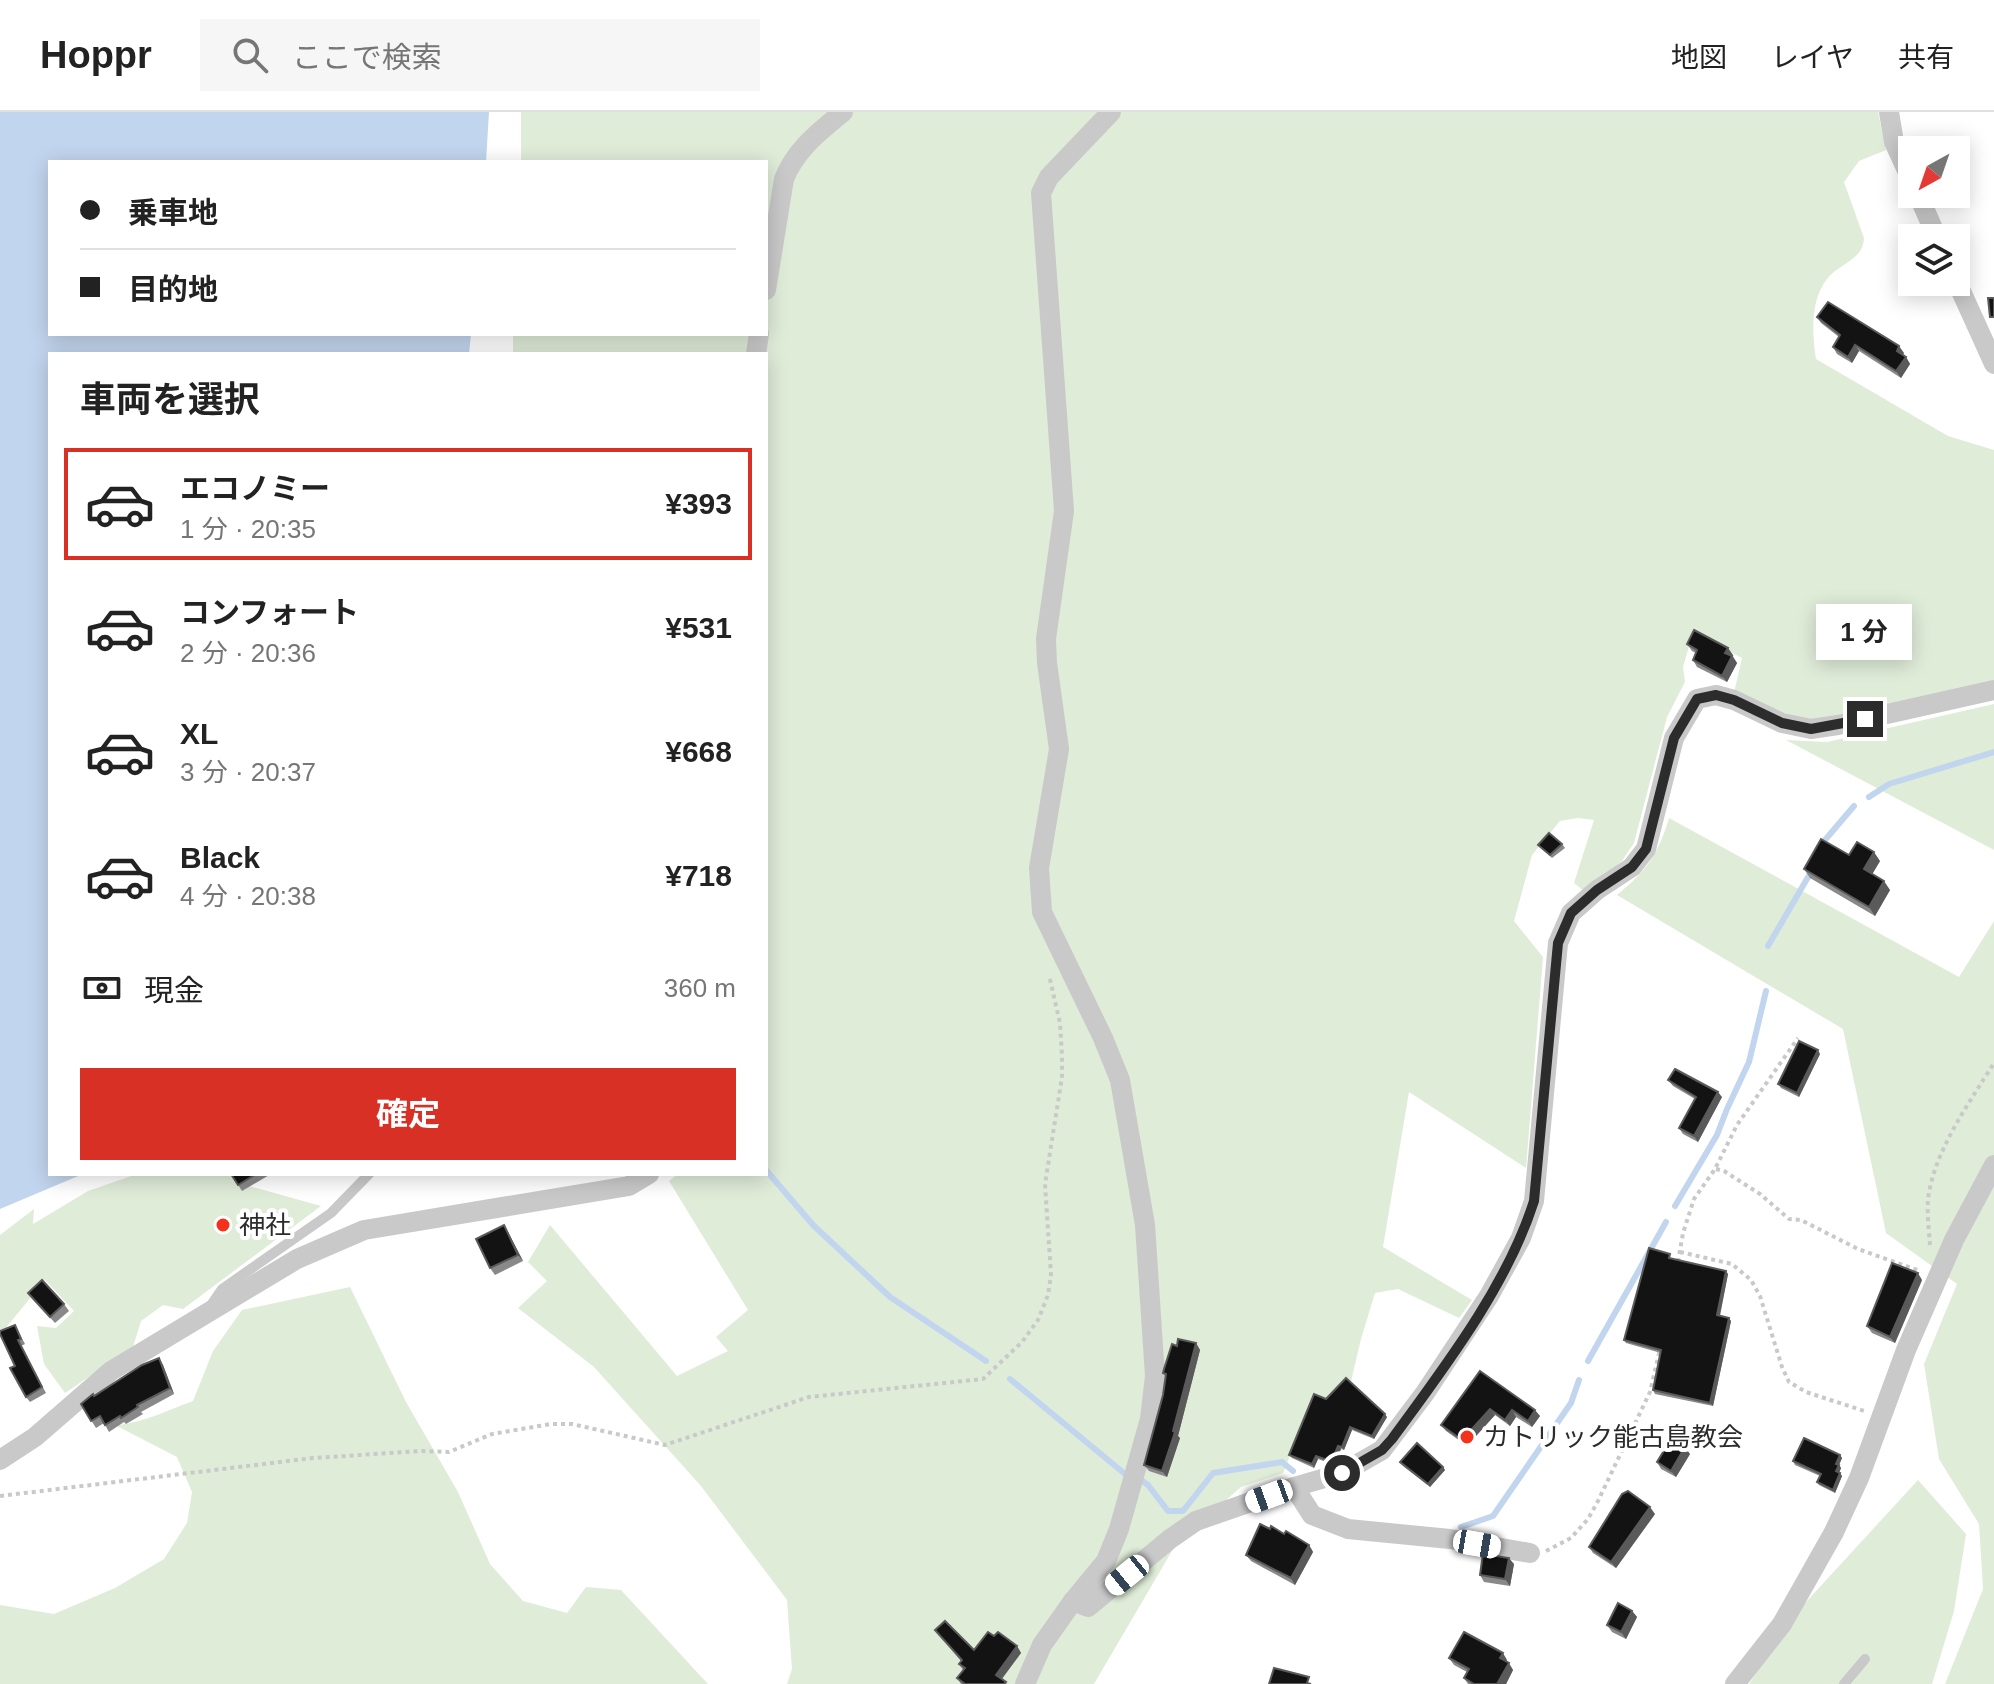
<!DOCTYPE html>
<html lang="ja">
<meta charset="utf-8">
<style>
:root{--surface:#fff;--page:#f6f6f6;--text:#222;--muted:#767676;--line:#e0e0e0;--accent:#d93025}
body{margin:0;font-family:Arial,"Noto Sans JP",sans-serif;background:var(--page);color:var(--text);height:100vh;display:flex;flex-direction:column;font-size:30px;white-space:nowrap}
*{box-sizing:border-box;margin:0}
p{font-size:26px;color:var(--muted)}
.icon{flex:none;width:44px;height:44px;fill:none;stroke:currentColor;stroke-width:2;stroke-linecap:round;stroke-linejoin:round}
.map{position:relative;flex:1;overflow:hidden}
.panel{position:absolute;left:48px;top:240px;width:720px;height:824px;display:flex;flex-direction:column;background:var(--surface);border-radius:0px;box-shadow:0 4px 20px #0003}
.panel>*{flex:none}
.guide{position:absolute;left:48px;top:48px;width:720px;height:176px;border-radius:0px;box-shadow:0 4px 20px #0003;display:grid;align-content:center;height:176px;padding:0 32px;background:var(--surface)}
.needle{width:52px;rotate:220deg}
.buttons{position:absolute;left:1898px;top:24px;display:grid;gap:16px}
.buttons a{display:grid;place-items:center;width:72px;height:72px;border-radius:0px;background:var(--surface);box-shadow:0 4px 20px #0003;font-size:40px}
.end{position:absolute;width:36px;height:36px;margin:-18px;border:10px solid #2c2c2c;background:#fff;box-shadow:0 0 0 4px #fff}
.from{border-radius:50%}
.bubble{position:absolute;height:56px;border-radius:0px;background:var(--surface);box-shadow:0 4px 20px #0003;font-size:26px;font-weight:700;line-height:56px;text-align:center}
.car{position:absolute;width:24px;height:48px;margin:-24px -12px;border-radius:10px;box-shadow:0 0 6px 2px #0007;background:linear-gradient(#fff 24%,#345 0 40%,#fff 0 76%,#345 0 86%,#fff 0)}
.guide b{display:flex;align-items:center;gap:28px;height:76px;font-size:30px}
.guide b+b{border-top:2px solid var(--line)}
.guide i{width:20px;height:20px;background:var(--text)}
ul{padding:0;list-style:none}
li{display:flex;align-items:center;gap:24px;height:112px;margin:0 16px 12px;padding:0 16px;border:4px solid transparent;border-radius:0px}
li div{flex:1}
li b{display:block;font-size:30px}
li em{font-style:normal;font-weight:700}
li.selected{border-color:var(--accent)}
li>.icon{width:72px;height:72px;stroke-width:1.5}
h2{padding:0 32px;font-size:36px;line-height:96px}
.pay{display:flex;align-items:center;gap:20px;height:88px;padding:0 32px;font-size:30px}
.pay p{margin-inline-start:auto}
.primary-button{display:flex;gap:16px;margin-top:auto;padding:16px 32px}
.primary-button a{flex:1;height:92px;border-radius:0px;background:var(--accent);color:#fff;font-size:32px;font-weight:700;line-height:92px;text-align:center}
header{display:flex;align-items:center;gap:48px;box-sizing:border-box;height:112px;padding:0 40px;background:var(--surface);border-bottom:2px solid var(--line)}
header strong{font-size:38px}
nav{display:flex;gap:44px;margin-inline-start:auto;font-size:28px}
.search{width:560px;height:72px;background:var(--page);display:flex;align-items:center;gap:20px;box-sizing:border-box;padding:0 28px;border-radius:0px;color:var(--muted);font-size:30px}
.map>svg:first-child{display:block}
.green{fill:#dfecd8}
.water{fill:#c2d5ee}
.lines{fill:none;stroke-linecap:round;stroke-linejoin:round}
.stream{stroke:#c2d5ee;stroke-width:6}
.path{stroke:#c9c9c9;stroke-width:4;stroke-dasharray:4 4;stroke-linecap:butt}
.lane{stroke:#c9c9c9;stroke-width:10}
.street{stroke:#c9c9c9;stroke-width:20}
.wall{fill:#898989}
.shaded-wall{fill:#5a5a5a}
.building{fill:#131313;stroke:#5a5a5a;stroke-width:2}
.route{stroke:#2c2c2c;stroke-width:10}
.poi-dot{fill:#f5311c;stroke:#fff;stroke-width:3}
.labels{text-anchor:middle;dominant-baseline:central;stroke-width:8;stroke-linejoin:round;paint-order:stroke}
.poi-label{font-size:26px;fill:#2c2c2c;stroke:#fff;text-anchor:start}
</style>
<header>
<strong>Hoppr</strong>
<div class="search"><svg class="icon" aria-label="search" viewBox="0 0 24 24"><circle cx="10" cy="10" r="6"/><path d="M15 15l6 6"/></svg>ここで検索</div>
<nav><a>地図</a><a>レイヤ</a><a>共有</a></nav>
</header>
<div class="map">
<svg width="1994" height="1572" viewBox="0 0 1994 1572">
<rect width="100%" height="100%" fill="#fff"/>
<!-- green -->
<g class="green">
<path d="M521 0H1878L1886 38 1859 49 1844 70 1864 126C1863 149 1839 151 1827 167 1810 189 1812 221 1816 247L1948 324 1994 338V571L1809 612 1733 585 1742 546 1693 521 1683 555 1685 570 1667 605 1634 731 1622 749 1585 780 1574 771 1594 708 1578 706 1560 709 1532 743 1514 809 1543 845 1526 1056 1409 980 1383 1135 1472 1188 1459 1206 1398 1177 1375 1181 1361 1227 1345 1295 1315 1283 1283 1361 1241 1375 1176 1432 1094 1572H787L792 1557 787 1488 701 1374 594 1255 518 1196 547 1169 528 1150 550 1113 677 1264 728 1239 716 1225 748 1198 669 1069 678 1062H766V242H513V222H766V50H521Z"/>
<polygon points="1994,592 1994,738 1786,628 1827,630"/>
<path d="M1669 706 1959 865 1994 809V1572H1945L1983 1477 1979 1412 1939 1347 1924 1252 1957 1172 1886 1121 1843 917 1617 783C1646 759 1658 743 1669 706Z"/>
<polygon points="137,1062 230,1062 242,1072 321,1094 183,1197 163,1193 141,1209 133,1235 65,1281 44,1252 37,1214 56,1216 74,1199 45,1168 0,1223 0,1123 34,1097 33,1112 88,1079"/>
<path d="M350 1175 406 1290 458 1380 490 1452 523 1489 567 1501 586 1475 621 1478 708 1572H0V1493L54 1502 115 1476 164 1447 187 1411 192 1380 177 1345 115 1313C141 1312 168 1298 193 1289L213 1239 242 1198Z"/>
<polygon points="1918,1368 1966,1422 1954,1499 1932,1572 1749,1572 1795,1502"/>
</g>
<!-- water -->
<polygon class="water" points="0,0 489,0 486,50 50,50 50,222 471,222 469,242 50,242 50,1062 83,1062 0,1097"/>
<g class="lines">
<!-- stream -->
<g class="stream">
<polyline points="1869,685 1889,672 1994,640"/>
<polyline points="1822,735 1825,728 1854,694"/>
<polyline points="1768,834 1811,760"/>
<polyline points="766,1058 813,1113 890,1185 986,1249"/>
<polyline points="1675,1094 1717,1023 1727,997 1749,950 1766,879"/>
<polyline points="1588,1249 1666,1110"/>
<polyline points="1010,1267 1125,1362"/>
<polyline points="1141,1368 1148,1373 1168,1399 1183,1399 1213,1361 1282,1350 1293,1359"/>
<polyline points="1461,1415 1493,1404 1571,1291 1579,1268"/>
</g>
<!-- path -->
<g class="path">
<polyline points="1716,1057 1724,1059 1760,1082 1789,1107 1801,1108 1858,1137 1920,1159"/>
<path d="M1930 1133C1929 1119 1927 1103 1928 1088 1933 1041 1969 991 1994 951"/>
<polyline points="1680,1140 1732,1152 1751,1168 1760,1184 1782,1255 1789,1270 1806,1280 1864,1299"/>
<polyline points="1678,1150 1683,1121 1694,1087 1715,1057 1737,1013 1798,926"/>
<polyline points="0,1384 313,1346 422,1339 449,1340 492,1322 551,1312 572,1312 665,1333 809,1285 983,1267 1022,1230 1038,1208 1048,1183 1051,1163 1045,1072 1062,965 1062,944 1060,911 1049,863"/>
<polyline points="1546,1439 1571,1426 1588,1407 1598,1389 1650,1280 1660,1237"/>
</g>
<!-- lane -->
<g class="lane">
<polyline points="211,1193 222,1177 331,1101 369,1062"/>
<polyline points="1844,1572 1865,1547"/>
</g>
<!-- street -->
<g class="street">
<polyline points="1889,0 1894,30 1912,69"/>
<polyline points="1918,82 1937,126"/>
<polyline points="1956,168 1994,252"/>
<path d="M766 178 784 67C796 37 819 20 843 0"/>
<polyline points="756,242 759,222"/>
<polyline points="0,1348 35,1325 111,1259 297,1147 364,1118 629,1074 649,1062"/>
<polyline points="1294,1375 1312,1403 1348,1417 1450,1427 1530,1441"/>
<polyline points="1073,1489 1088,1495 1170,1427 1196,1409 1294,1375 1342,1361 1382,1338 1425,1281 1489,1184 1521,1126 1534,1089 1558,831 1571,801 1597,778 1632,755 1646,737 1674,626 1697,587 1716,583 1734,588 1782,611 1811,617 1838,613 1994,578"/>
<polyline points="1025,1572 1042,1533 1073,1489 1106,1449 1119,1417 1150,1307 1155,1264 1145,1113 1120,968 1103,926 1042,800 1039,756 1059,637 1047,551 1046,527 1064,399 1041,81 1049,65 1111,0"/>
<polyline points="1735,1572 1782,1512 1834,1420 1859,1366 1906,1238 1954,1128 1994,1053"/>
</g>
</g>
<!-- wall -->
<g class="wall">
<polygon points="1817,205 1904,241 1902,243 1906,245 1910,252 1901,266 1859,239 1852,251 1837,242 1833,235 1839,225 1821,211"/>
<polygon points="1687,532 1728,536 1737,551 1727,570 1697,555 1693,548 1696,541 1692,539"/>
<polygon points="1562,732 1565,736 1552,746 1538,733"/>
<polygon points="1849,743 1880,749 1872,762 1890,778 1875,804 1810,766 1804,757"/>
<polygon points="1820,942 1799,985 1781,976 1778,972"/>
<polygon points="1668,968 1722,985 1698,1030 1683,1022 1679,1016 1695,987 1673,974"/>
<polygon points="231,1062 271,1062 242,1079"/>
<polygon points="504,1113 508,1120 523,1149 495,1163 490,1156"/>
<polygon points="1673,1145 1672,1147 1728,1162 1720,1204 1731,1209 1713,1294 1655,1282 1653,1278 1661,1241 1626,1231 1624,1228"/>
<polygon points="1922,1168 1895,1231 1872,1221 1867,1214"/>
<polygon points="28,1181 64,1192 69,1199 55,1211"/>
<polygon points="15,1213 25,1232 21,1234 46,1281 30,1290 26,1285 15,1254"/>
<polygon points="1196,1231 1200,1238 1178,1324 1180,1326 1167,1365 1149,1359 1144,1353 1163,1283 1166,1265 1163,1261 1177,1234"/>
<polygon points="159,1246 163,1253 174,1282 141,1300 143,1302 126,1312 124,1310 109,1320 104,1311 96,1316 81,1292"/>
<polygon points="1480,1259 1540,1304 1532,1315 1516,1305 1510,1314 1495,1303 1467,1334 1446,1319 1441,1313"/>
<polygon points="1326,1287 1387,1305 1374,1327 1352,1318 1344,1338 1341,1337 1336,1349 1329,1351 1318,1347 1314,1356 1292,1346 1289,1343"/>
<polygon points="1690,1342 1676,1365 1661,1357 1657,1350"/>
<polygon points="1840,1343 1842,1346 1839,1353 1841,1356 1839,1361 1842,1364 1835,1381 1819,1373 1817,1370 1820,1364 1795,1353 1793,1349"/>
<polygon points="1400,1350 1443,1355 1445,1358 1430,1375 1403,1354"/>
<polygon points="1655,1402 1616,1456 1593,1441 1589,1435"/>
<polygon points="1270,1417 1309,1433 1313,1440 1295,1473 1251,1449 1246,1443"/>
<polygon points="1514,1452 1510,1474 1484,1470 1480,1463"/>
<polygon points="1632,1499 1637,1505 1626,1527 1612,1520 1607,1513"/>
<polygon points="935,1518 974,1538 994,1524 1017,1534 1021,1541 1002,1567 1007,1572 961,1572 957,1566 963,1558 959,1552 961,1549"/>
<polygon points="1449,1546 1507,1548 1506,1550 1513,1558 1506,1572 1468,1572 1464,1566 1467,1560 1454,1553"/>
</g>
<!-- shaded-wall -->
<g class="shaded-wall">
<polygon points="1855,233 1859,239 1852,251 1848,245"/>
<polygon points="1899,234 1904,241 1901,245 1897,239"/>
<polygon points="1906,245 1910,252 1901,266 1896,259"/>
<polygon points="1728,536 1733,543 1730,548 1725,541"/>
<polygon points="1732,544 1737,551 1727,570 1722,564"/>
<polygon points="1874,740 1880,749 1870,766 1864,757"/>
<polygon points="1884,769 1890,778 1875,804 1869,795"/>
<polygon points="1818,938 1820,942 1799,985 1797,981"/>
<polygon points="1718,980 1722,985 1698,1030 1694,1024"/>
<polygon points="504,1113 508,1120 523,1149 518,1143"/>
<polygon points="1726,1159 1728,1162 1719,1207 1717,1203"/>
<polygon points="1918,1161 1922,1168 1895,1231 1890,1225"/>
<polygon points="1729,1206 1731,1209 1713,1294 1710,1291"/>
<polygon points="1196,1231 1200,1238 1178,1324 1180,1326 1167,1365 1162,1359"/>
<polygon points="159,1246 163,1253 174,1282 170,1276"/>
<polygon points="1490,1297 1495,1303 1467,1334 1462,1328"/>
<polygon points="1512,1298 1516,1305 1510,1314 1505,1308"/>
<polygon points="1535,1298 1540,1304 1532,1315 1528,1309"/>
<polygon points="1385,1302 1387,1305 1374,1327 1372,1324"/>
<polygon points="1350,1315 1352,1318 1344,1338 1342,1335"/>
<polygon points="1338,1334 1341,1337 1336,1349 1333,1346"/>
<polygon points="1685,1335 1690,1342 1676,1365 1671,1359"/>
<polygon points="1840,1343 1842,1346 1839,1353 1841,1356 1838,1363 1836,1359 1836,1352"/>
<polygon points="1316,1344 1318,1347 1314,1356 1312,1352"/>
<polygon points="1443,1355 1445,1358 1430,1375 1428,1372"/>
<polygon points="1840,1361 1842,1364 1835,1381 1833,1378"/>
<polygon points="1650,1395 1655,1402 1616,1456 1611,1450"/>
<polygon points="1309,1433 1313,1440 1295,1473 1291,1466"/>
<polygon points="1509,1446 1514,1452 1510,1474 1505,1467"/>
<polygon points="1632,1499 1637,1505 1626,1527 1621,1520"/>
<polygon points="1017,1534 1021,1541 1000,1569 996,1563"/>
<polygon points="1503,1541 1507,1548 1505,1553 1500,1546"/>
<polygon points="1509,1551 1513,1558 1506,1572 1497,1572"/>
</g>
<!-- building -->
<g class="building">
<polygon points="1988,186 1994,186 1994,205 1990,205"/>
<polygon points="1828,190 1899,234 1897,239 1906,245 1896,259 1855,233 1848,245 1833,235 1840,223 1817,205"/>
<polygon points="1694,518 1728,536 1725,541 1732,544 1722,564 1693,548 1697,538 1687,532"/>
<polygon points="1549,721 1562,732 1550,743 1538,733"/>
<polygon points="1821,727 1849,743 1857,730 1874,740 1864,757 1884,769 1869,795 1804,757"/>
<polygon points="1799,929 1818,938 1797,981 1778,972"/>
<polygon points="1675,957 1718,980 1694,1024 1679,1016 1696,985 1668,968"/>
<polygon points="231,1062 256,1062 238,1073"/>
<polygon points="504,1113 518,1143 490,1156 476,1127"/>
<polygon points="1649,1136 1670,1142 1669,1146 1726,1159 1717,1203 1729,1206 1710,1291 1653,1278 1661,1238 1624,1228"/>
<polygon points="1892,1151 1918,1161 1890,1225 1867,1214"/>
<polygon points="42,1168 64,1192 50,1205 28,1181"/>
<polygon points="15,1213 21,1227 18,1228 42,1275 26,1285 10,1256 15,1254 0,1222 0,1219"/>
<polygon points="1178,1227 1196,1231 1173,1319 1175,1320 1162,1359 1144,1353 1163,1283 1166,1262 1163,1261 1164,1257 1172,1232 1177,1234"/>
<polygon points="159,1246 170,1276 137,1293 138,1295 121,1306 120,1304 105,1313 100,1304 91,1309 81,1292 93,1282 94,1284 142,1253"/>
<polygon points="1480,1259 1535,1298 1528,1309 1512,1298 1505,1308 1490,1297 1462,1328 1441,1313"/>
<polygon points="1346,1266 1385,1302 1372,1324 1350,1315 1342,1335 1338,1334 1333,1346 1327,1348 1316,1344 1312,1352 1289,1343 1314,1282 1326,1287"/>
<polygon points="1804,1326 1840,1343 1836,1352 1839,1353 1836,1359 1840,1361 1833,1378 1817,1370 1821,1362 1793,1349"/>
<polygon points="1671,1327 1685,1335 1671,1359 1657,1350"/>
<polygon points="1417,1331 1443,1355 1428,1372 1400,1350"/>
<polygon points="1628,1379 1650,1395 1611,1450 1589,1435 1622,1382"/>
<polygon points="1260,1412 1270,1417 1271,1414 1284,1422 1286,1419 1309,1433 1291,1466 1246,1443"/>
<polygon points="1483,1442 1509,1446 1505,1467 1480,1463"/>
<polygon points="1618,1491 1632,1499 1621,1520 1607,1513"/>
<polygon points="945,1509 974,1538 988,1520 994,1524 998,1520 1017,1534 996,1563 1006,1570 1004,1572 965,1572 957,1566 965,1556 959,1552 962,1548 935,1518"/>
<polygon points="1464,1520 1503,1541 1500,1546 1509,1551 1497,1572 1474,1572 1464,1566 1469,1557 1449,1546"/>
<polygon points="1274,1556 1309,1565 1307,1571 1311,1572 1269,1572"/>
</g>
<g class="lines">
<!-- route -->
<path class="route" d="M1342 1361 1382 1338 1392 1327C1444 1256 1507 1174 1534 1089L1558 831 1571 801 1597 778 1632 755 1646 737 1674 626 1697 587 1716 583 1734 588 1782 611 1811 617 1865 607"/>
</g>
<!-- markers -->
<g class="poi-dot">
<circle cx="223" cy="1113" r="8"/>
<circle cx="1467" cy="1325" r="8"/>
</g>
<g class="labels">
<!-- poi labels -->
<g class="poi-label">
<text x="239" y="1113">神社</text>
<text x="1483" y="1325">カトリック能古島教会</text>
</g>
</g>
</svg>
<div class="buttons">
<a><svg class="needle" viewBox="-14 -14 28 28"><path d="M0-13l5 13h-10z" fill="#e53935"/><path d="M0 13l5-13h-10z" fill="#767676"/></svg></a>
<a><svg class="icon" aria-label="layers" viewBox="0 0 24 24"><path d="M12 4l9 5-9 5-9-5zM3 14l9 5 9-5"/></svg></a>
</div>
<i class="end from" style="left:1342px;top:1361px"></i>
<i class="end" style="left:1865px;top:607px"></i>
<div class="bubble" style="left:1816px;top:492px;width:96px">1 分</div>
<i class="car" style="left:1269px;top:1384px;rotate:250deg"></i>
<i class="car" style="left:1477px;top:1432px;rotate:100deg"></i>
<i class="car" style="left:1127px;top:1463px;rotate:231deg"></i>
<div class="guide">
<b><i class="from"></i>乗車地</b>
<b><i></i>目的地</b>
</div>
<section class="panel">
<h2>車両を選択</h2>
<ul>
<li class="selected"><svg class="icon" aria-label="car" viewBox="0 0 24 24"><path d="M5 17H2v-5l4-1 3-4h7l3 4 3 1v5h-3M9 17h6M6 11h13"/><circle cx="7" cy="17" r="2"/><circle cx="17" cy="17" r="2"/></svg><div><b>エコノミー</b><p>1 分 · 20:35</p></div><em>¥393</em></li>
<li><svg class="icon" aria-label="car" viewBox="0 0 24 24"><path d="M5 17H2v-5l4-1 3-4h7l3 4 3 1v5h-3M9 17h6M6 11h13"/><circle cx="7" cy="17" r="2"/><circle cx="17" cy="17" r="2"/></svg><div><b>コンフォート</b><p>2 分 · 20:36</p></div><em>¥531</em></li>
<li><svg class="icon" aria-label="car" viewBox="0 0 24 24"><path d="M5 17H2v-5l4-1 3-4h7l3 4 3 1v5h-3M9 17h6M6 11h13"/><circle cx="7" cy="17" r="2"/><circle cx="17" cy="17" r="2"/></svg><div><b>XL</b><p>3 分 · 20:37</p></div><em>¥668</em></li>
<li><svg class="icon" aria-label="car" viewBox="0 0 24 24"><path d="M5 17H2v-5l4-1 3-4h7l3 4 3 1v5h-3M9 17h6M6 11h13"/><circle cx="7" cy="17" r="2"/><circle cx="17" cy="17" r="2"/></svg><div><b>Black</b><p>4 分 · 20:38</p></div><em>¥718</em></li>
</ul>
<div class="pay"><svg class="icon" aria-label="cash" viewBox="0 0 24 24"><path d="M3 7h18v10H3z"/><circle cx="12" cy="12" r="2"/></svg>現金<p>360 m</p></div>
<div class="primary-button"><a>確定</a></div>
</section>
</div>
